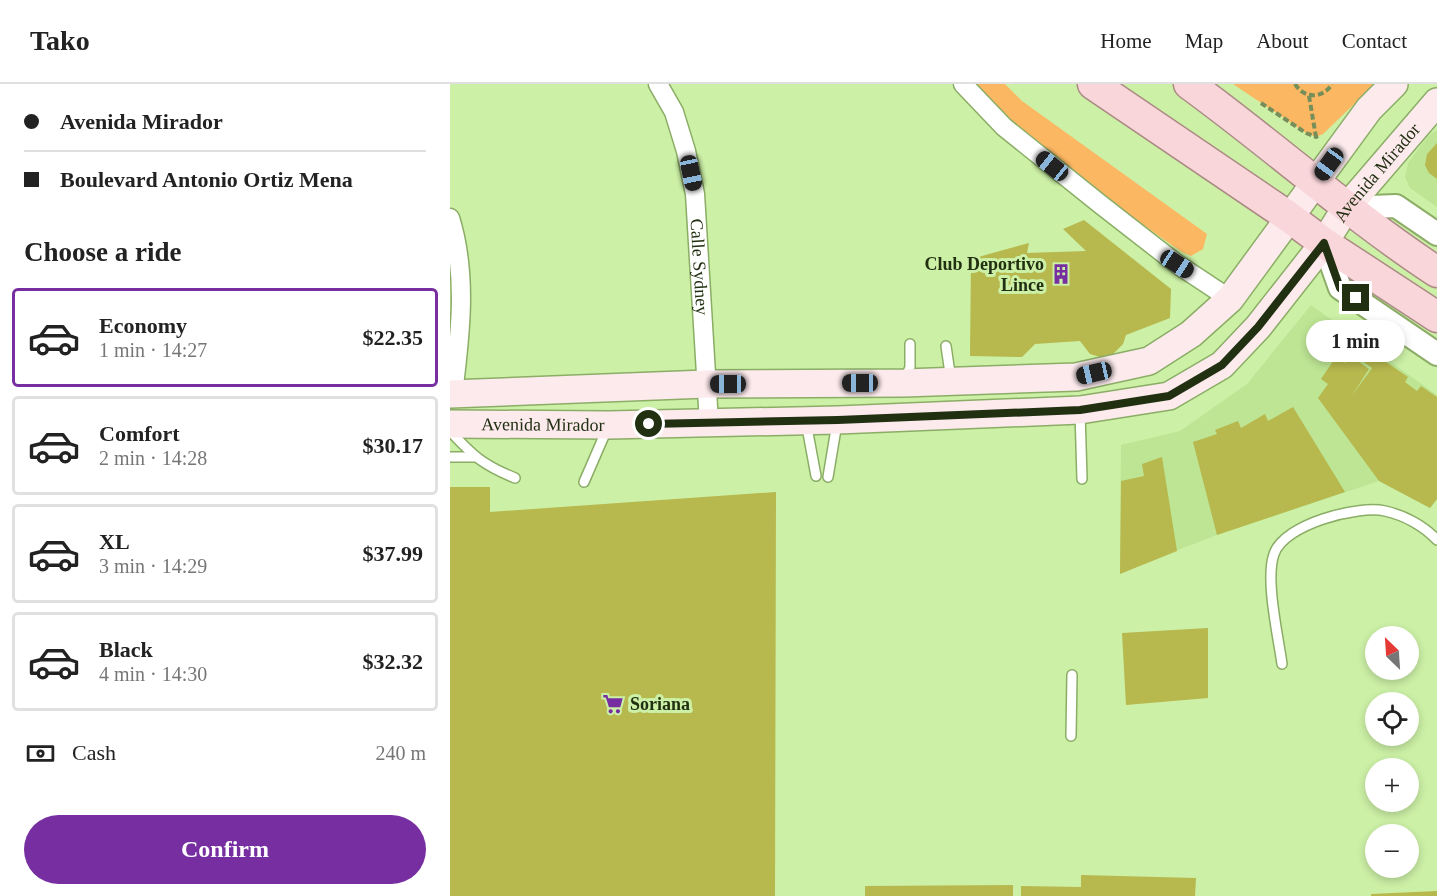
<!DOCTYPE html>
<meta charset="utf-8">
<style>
:root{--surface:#fff;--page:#f6f6f6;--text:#222;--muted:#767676;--line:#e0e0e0;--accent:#762ea1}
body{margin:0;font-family:Georgia,serif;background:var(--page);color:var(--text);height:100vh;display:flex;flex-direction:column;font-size:22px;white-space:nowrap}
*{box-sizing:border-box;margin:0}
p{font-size:20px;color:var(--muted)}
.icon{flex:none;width:33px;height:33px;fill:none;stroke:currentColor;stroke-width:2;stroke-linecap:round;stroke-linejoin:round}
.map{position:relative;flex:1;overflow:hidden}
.drawer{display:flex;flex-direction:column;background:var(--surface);width:450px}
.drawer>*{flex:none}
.guide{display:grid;align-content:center;height:132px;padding:0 24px;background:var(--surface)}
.needle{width:39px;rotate:335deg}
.tools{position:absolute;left:915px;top:542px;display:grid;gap:12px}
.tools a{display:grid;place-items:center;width:54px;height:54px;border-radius:50%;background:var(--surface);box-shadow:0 3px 9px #0003;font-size:30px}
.end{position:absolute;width:27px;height:27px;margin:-14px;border:8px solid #223012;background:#fff;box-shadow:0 0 0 3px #fff}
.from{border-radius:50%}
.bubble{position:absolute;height:42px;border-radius:21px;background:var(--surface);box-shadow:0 3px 9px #0003;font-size:20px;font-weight:700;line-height:42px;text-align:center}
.car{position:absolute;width:18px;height:36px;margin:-18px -9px;border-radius:8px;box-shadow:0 0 4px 2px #0007;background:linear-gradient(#222 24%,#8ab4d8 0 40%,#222 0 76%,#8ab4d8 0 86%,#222 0)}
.guide b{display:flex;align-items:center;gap:21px;height:57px;font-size:22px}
.guide b+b{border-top:2px solid var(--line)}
.guide i{width:15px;height:15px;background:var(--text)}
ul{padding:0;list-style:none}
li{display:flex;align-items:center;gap:18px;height:99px;margin:0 12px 9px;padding:0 12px;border:3px solid var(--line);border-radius:6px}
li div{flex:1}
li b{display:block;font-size:22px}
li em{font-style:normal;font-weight:700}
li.active{border-color:var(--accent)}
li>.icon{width:54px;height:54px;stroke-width:1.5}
h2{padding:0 24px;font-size:27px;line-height:72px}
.pay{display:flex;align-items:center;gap:15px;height:66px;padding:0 24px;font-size:22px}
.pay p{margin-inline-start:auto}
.button{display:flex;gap:12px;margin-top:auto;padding:12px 24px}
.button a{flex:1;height:69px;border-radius:36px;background:var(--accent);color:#fff;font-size:24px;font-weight:700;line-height:69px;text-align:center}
header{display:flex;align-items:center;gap:36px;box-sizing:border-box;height:84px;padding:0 30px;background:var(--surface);border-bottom:2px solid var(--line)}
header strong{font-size:28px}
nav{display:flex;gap:33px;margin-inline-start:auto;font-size:21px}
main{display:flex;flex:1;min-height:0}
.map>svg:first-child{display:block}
.built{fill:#bde594}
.green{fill:#fcb763}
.building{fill:#b7b84d}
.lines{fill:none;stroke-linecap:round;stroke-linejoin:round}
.service-casing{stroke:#8bad66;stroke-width:12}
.minor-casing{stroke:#8bad66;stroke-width:21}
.tertiary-casing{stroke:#8bad66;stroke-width:26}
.secondary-casing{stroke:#8bad66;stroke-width:30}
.primary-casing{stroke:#ab8a84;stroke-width:33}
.path{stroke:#758e5a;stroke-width:4;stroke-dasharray:6 3;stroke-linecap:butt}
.service{stroke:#fff;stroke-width:9}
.minor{stroke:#fff;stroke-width:18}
.tertiary{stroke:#fff;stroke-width:22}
.secondary{stroke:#fceaed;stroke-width:27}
.primary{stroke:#f9d6da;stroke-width:30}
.route{stroke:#223012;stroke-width:8}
.labels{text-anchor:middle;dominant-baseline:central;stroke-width:6;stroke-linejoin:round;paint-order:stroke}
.street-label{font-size:18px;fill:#223012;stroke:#ccf0a6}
.poi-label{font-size:18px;font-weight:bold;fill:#223012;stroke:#ccf0a6;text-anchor:end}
</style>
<header>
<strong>Tako</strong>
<nav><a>Home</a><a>Map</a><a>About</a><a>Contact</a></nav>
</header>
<main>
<section class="drawer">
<div class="guide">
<b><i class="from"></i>Avenida Mirador</b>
<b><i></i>Boulevard Antonio Ortiz Mena</b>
</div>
<h2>Choose a ride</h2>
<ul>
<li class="active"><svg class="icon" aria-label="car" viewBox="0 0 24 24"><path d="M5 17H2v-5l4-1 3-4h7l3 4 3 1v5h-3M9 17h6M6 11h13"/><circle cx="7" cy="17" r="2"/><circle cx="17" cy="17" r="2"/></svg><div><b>Economy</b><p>1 min · 14:27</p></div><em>$22.35</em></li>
<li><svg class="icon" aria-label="car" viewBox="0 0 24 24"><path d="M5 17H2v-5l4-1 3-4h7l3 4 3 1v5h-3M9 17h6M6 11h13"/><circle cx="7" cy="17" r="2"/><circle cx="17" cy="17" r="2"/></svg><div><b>Comfort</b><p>2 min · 14:28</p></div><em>$30.17</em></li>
<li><svg class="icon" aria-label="car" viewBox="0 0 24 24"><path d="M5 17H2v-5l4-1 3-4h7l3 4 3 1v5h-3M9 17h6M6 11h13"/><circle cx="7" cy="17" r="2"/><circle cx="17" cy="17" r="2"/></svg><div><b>XL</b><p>3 min · 14:29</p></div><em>$37.99</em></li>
<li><svg class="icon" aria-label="car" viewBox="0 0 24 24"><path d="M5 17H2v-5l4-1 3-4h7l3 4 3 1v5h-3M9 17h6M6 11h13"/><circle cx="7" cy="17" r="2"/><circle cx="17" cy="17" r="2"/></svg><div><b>Black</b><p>4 min · 14:30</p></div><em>$32.32</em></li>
</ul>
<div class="pay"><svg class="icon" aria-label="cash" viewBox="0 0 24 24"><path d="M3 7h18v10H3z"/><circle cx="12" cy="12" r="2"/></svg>Cash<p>240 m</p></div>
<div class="button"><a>Confirm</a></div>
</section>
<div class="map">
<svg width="987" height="812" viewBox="0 0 987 812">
<rect width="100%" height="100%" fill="#ccf0a6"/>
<!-- built -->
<g class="built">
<polygon points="987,46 987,123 960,104 955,93 958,79 978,52"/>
<polygon points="861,221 987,311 987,415 980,424 929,397 767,451 704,475 670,490 671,361 730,347 797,300"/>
</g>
<!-- green -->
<g class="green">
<polygon points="525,0 555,0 572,17 757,150 753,165 741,172 732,168 594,72"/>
<polygon points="783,0 925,0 873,50 866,53 856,49"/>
</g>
<!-- building -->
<g class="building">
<polygon points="987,59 987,95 979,89 975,81 977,70"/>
<polygon points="634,136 721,205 720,234 676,251 673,260 663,270 653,274 640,270 630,257 585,260 572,273 520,272 521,175 579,159 577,169 636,167 613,145"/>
<polygon points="907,258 958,293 955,298 967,307 971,302 987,313 987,415 980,424 929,397 868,314 878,300 871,295 886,273 895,279 901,272 919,285 901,313 922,284 902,270 905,266 902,264"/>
<polygon points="843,323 895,408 767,451 743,358 767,350 765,346 788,337 791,344 815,330 818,337"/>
<polygon points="712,373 727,467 670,490 671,397 694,392 692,380"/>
<polygon points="0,403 40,403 40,428 326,408 325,812 0,812"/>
<polygon points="758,544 758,614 676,621 672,549"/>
<polygon points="631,791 746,794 745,812 571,812 571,802 631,803"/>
<polygon points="563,801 563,812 415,812 415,802"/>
<polygon points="987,807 987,812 921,812 921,810"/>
</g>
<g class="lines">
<!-- service casing -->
<g class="service-casing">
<g id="service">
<polyline points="496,262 501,296"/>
<polyline points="455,296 460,283 460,260"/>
<polyline points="630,328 632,395"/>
<polyline points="356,338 366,392"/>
<path d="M0 347C23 372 33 381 65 394"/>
<polyline points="0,373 24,373"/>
<polyline points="378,393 387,339"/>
<polyline points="134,398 157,345"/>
<path d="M832 580C828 551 815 495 824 470 834 440 908 421 935 427 954 431 974 442 987 456"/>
<polyline points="621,652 622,591"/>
</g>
</g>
<!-- minor casing -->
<g class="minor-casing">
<g id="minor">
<path id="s1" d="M208 0 224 28 236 67 245 110 259 339"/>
<polyline points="513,0 554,43 650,120 727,180 780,215"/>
<path d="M0 134C18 191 10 253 3 310"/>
</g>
</g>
<!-- tertiary casing -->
<g class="tertiary-casing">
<g id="tertiary">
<polyline points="896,124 946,122 987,150"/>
<polyline points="874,159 890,204 987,270"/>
</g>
</g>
<!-- secondary casing -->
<g class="secondary-casing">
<g id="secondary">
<polyline points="0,310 256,300 454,299 626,293 699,277 741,250 780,215 919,25 944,0"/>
<path id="s2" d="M0 340 159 341 388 336 630 326 719 312 772 281 808 243 874 159 896 124 987 18"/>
</g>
</g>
<!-- primary casing -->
<g class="primary-casing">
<g id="primary">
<polyline points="643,0 839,133 874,159 987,233"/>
<path d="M739 0C823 61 900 131 987 188"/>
</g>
</g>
<!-- path -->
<g class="path">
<path d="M845 0C854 15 873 15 882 0"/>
<polyline points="859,12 866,53"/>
<polyline points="811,19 856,49 866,53 868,52"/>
</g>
<!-- service -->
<use href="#service" class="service"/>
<!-- minor -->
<use href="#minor" class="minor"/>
<!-- tertiary -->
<use href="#tertiary" class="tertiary"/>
<!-- secondary -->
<use href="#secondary" class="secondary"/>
<!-- primary -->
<use href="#primary" class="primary"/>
</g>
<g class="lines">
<!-- route -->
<polyline class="route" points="199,340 388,336 630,326 719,312 772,281 808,243 874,159 890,204 906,214"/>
</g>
<!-- icons -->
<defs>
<g id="building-bare" transform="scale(1.62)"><path d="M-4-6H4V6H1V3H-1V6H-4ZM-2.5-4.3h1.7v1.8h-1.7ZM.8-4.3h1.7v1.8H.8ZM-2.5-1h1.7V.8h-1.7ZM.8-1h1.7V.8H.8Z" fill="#762ea1" stroke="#ccf0a6" stroke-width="2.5" paint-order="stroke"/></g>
<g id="supermarket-bare" transform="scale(1.62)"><path d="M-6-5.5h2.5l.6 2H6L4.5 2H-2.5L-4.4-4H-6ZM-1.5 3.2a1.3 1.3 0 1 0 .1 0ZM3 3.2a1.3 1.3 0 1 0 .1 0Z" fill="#762ea1" stroke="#ccf0a6" stroke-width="2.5" paint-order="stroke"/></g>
</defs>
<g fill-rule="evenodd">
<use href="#building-bare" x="611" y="190"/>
<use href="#supermarket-bare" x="163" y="620"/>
</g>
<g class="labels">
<!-- street labels -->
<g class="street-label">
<text stroke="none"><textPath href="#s2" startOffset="1029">Avenida Mirador</textPath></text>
<text stroke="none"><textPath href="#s1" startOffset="190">Calle Sydney</textPath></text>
<text stroke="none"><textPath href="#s2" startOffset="93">Avenida Mirador</textPath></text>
</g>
<!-- poi labels -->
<g class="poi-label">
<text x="594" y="180">Club Deportivo<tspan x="594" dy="21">Lince</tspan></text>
<text x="180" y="620" text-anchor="start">Soriana</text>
</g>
</g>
</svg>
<div class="tools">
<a><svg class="needle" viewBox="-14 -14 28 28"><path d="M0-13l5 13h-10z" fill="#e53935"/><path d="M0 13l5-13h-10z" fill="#767676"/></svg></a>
<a><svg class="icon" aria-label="locate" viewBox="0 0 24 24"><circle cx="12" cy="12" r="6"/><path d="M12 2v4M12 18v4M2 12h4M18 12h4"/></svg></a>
<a>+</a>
<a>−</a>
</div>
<i class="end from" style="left:199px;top:340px"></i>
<i class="end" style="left:906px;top:214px"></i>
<div class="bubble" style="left:856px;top:236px;width:99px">1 min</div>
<i class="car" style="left:879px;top:80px;rotate:216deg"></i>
<i class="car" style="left:602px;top:82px;rotate:309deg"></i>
<i class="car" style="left:241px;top:89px;rotate:168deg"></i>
<i class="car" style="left:727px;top:180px;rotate:123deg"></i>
<i class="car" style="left:644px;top:289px;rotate:257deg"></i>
<i class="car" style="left:410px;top:299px;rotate:270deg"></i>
<i class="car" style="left:278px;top:300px;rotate:270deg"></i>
</div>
</main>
